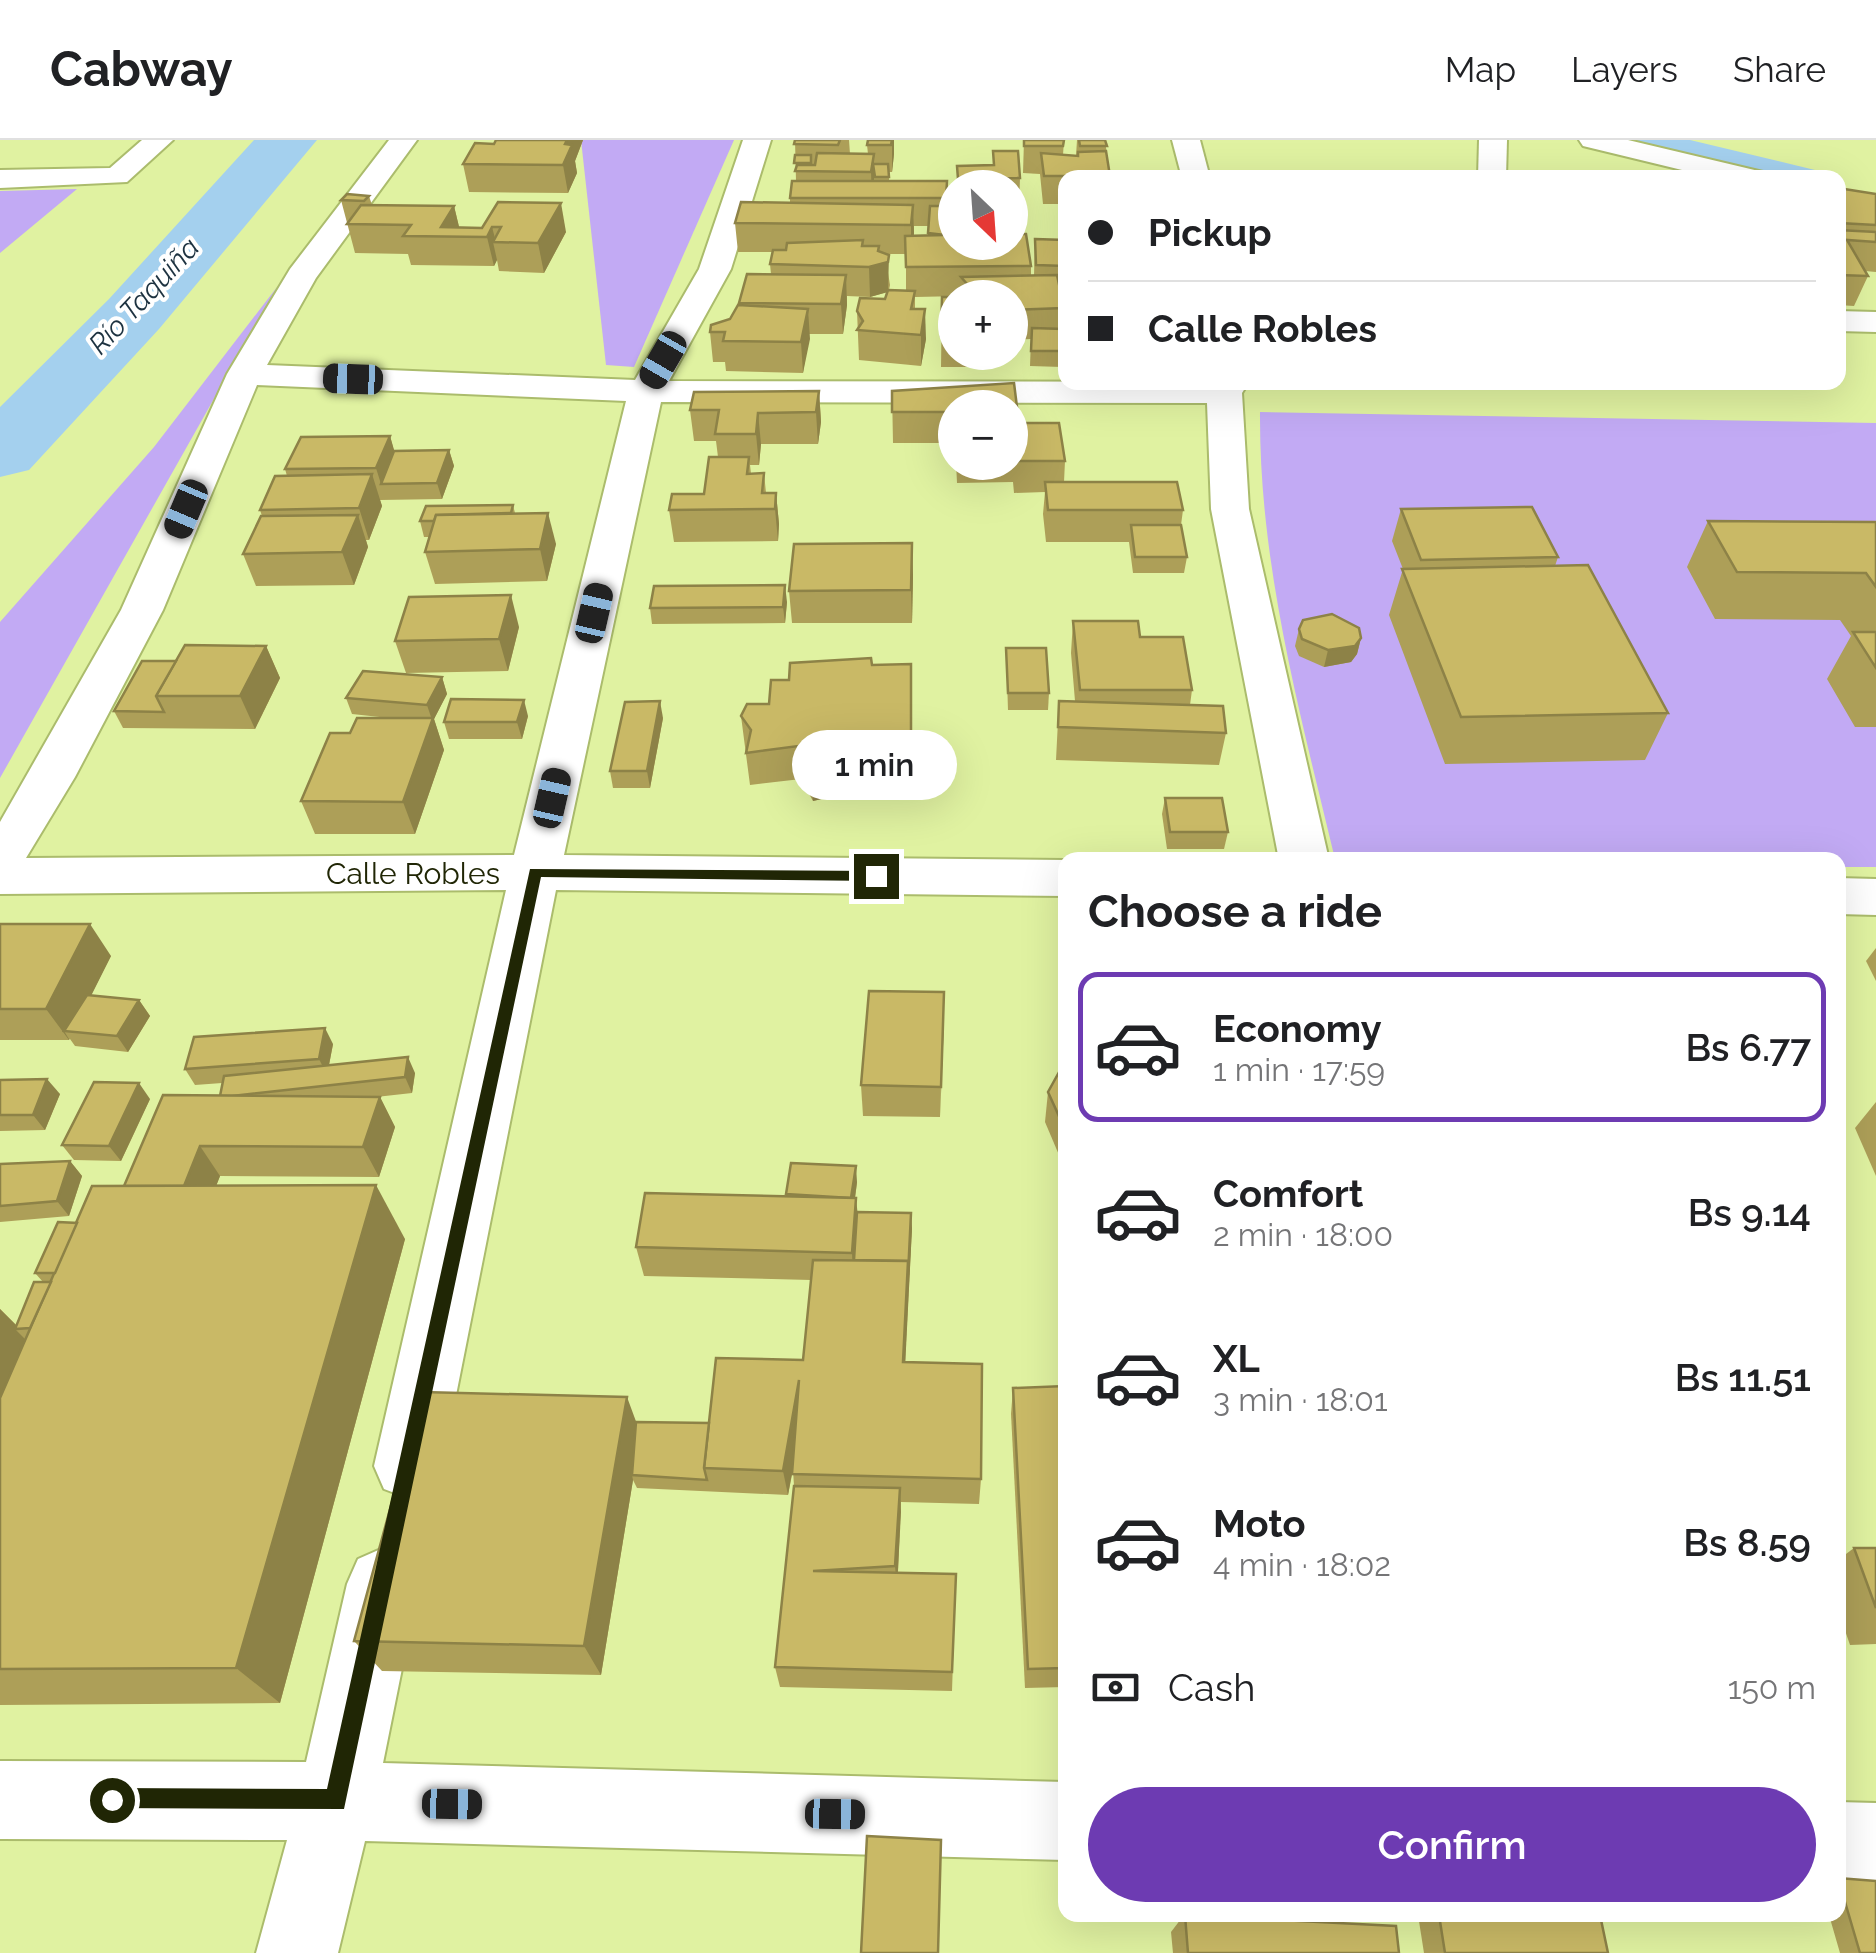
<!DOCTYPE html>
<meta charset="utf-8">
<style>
:root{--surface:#fff;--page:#f2f2f2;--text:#202124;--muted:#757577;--line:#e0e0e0;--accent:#6d3bb2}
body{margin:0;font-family:Raleway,sans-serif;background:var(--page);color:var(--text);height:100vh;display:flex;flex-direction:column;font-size:38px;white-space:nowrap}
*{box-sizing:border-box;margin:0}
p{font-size:32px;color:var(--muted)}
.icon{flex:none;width:55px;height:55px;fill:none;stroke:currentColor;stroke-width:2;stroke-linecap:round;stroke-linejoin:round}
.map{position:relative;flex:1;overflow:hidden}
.side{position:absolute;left:1058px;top:712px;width:788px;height:1070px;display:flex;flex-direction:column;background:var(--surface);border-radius:20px;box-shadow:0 10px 40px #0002}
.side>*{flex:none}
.top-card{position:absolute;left:1058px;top:30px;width:788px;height:220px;border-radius:20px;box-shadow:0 10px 40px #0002;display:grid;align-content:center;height:220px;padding:0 30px;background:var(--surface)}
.needle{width:65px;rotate:155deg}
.tools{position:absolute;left:938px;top:30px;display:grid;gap:20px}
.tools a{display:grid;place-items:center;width:90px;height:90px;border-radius:50%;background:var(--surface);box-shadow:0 10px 40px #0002;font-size:50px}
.end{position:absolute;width:45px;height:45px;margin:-22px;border:12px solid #202605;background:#fff;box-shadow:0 0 0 5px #fff}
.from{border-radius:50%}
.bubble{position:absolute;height:70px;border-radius:35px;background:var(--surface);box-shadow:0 10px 40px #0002;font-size:32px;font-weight:600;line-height:70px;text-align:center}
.car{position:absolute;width:30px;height:60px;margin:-30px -15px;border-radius:12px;box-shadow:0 0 8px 2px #0007;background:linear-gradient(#222 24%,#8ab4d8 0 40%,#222 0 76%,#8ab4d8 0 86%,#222 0)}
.top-card b{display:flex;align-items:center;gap:35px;height:95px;font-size:38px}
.top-card b+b{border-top:2px solid var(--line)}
.top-card i{width:25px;height:25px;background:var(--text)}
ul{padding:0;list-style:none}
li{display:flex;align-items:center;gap:30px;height:150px;margin:0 20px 15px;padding:0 10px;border:5px solid transparent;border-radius:20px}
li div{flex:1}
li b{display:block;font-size:38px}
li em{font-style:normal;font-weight:600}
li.on{border-color:var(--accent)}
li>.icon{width:90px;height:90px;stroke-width:1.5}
h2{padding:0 30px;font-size:45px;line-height:120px}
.pay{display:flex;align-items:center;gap:25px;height:110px;padding:0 30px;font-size:38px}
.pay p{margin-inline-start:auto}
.button{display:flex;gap:20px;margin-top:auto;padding:20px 30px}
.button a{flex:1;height:115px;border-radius:60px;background:var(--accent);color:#fff;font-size:40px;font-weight:600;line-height:115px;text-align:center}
header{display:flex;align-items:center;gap:60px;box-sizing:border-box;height:140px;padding:0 50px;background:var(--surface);border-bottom:2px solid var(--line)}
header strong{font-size:48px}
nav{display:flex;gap:55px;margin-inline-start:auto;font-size:35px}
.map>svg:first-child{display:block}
.green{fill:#c2aaf4}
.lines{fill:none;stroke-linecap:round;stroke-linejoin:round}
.canal{fill:#a4d0ee;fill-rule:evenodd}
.river{fill:#a4d0ee;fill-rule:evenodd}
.minor-casing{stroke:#abbc6c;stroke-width:4}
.minor{fill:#fff;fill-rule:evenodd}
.wall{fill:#ad9f58;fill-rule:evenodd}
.shaded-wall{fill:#8d8247}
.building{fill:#c9b966;stroke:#8d8247;stroke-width:2.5}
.route{fill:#202605}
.labels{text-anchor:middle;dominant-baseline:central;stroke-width:8;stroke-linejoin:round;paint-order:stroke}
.far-water-label{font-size:28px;font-style:italic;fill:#1d3240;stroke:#fff}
.street-label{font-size:30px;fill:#202605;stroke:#fff}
</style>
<header>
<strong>Cabway</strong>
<nav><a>Map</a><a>Layers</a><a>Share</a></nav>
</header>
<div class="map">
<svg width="1876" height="1813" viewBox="0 0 1876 1813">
<rect width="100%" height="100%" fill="#e0f2a1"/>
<!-- green -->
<g class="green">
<polygon points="581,0 734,0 634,227 606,225"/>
<polygon points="77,49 0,113 0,51"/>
<polygon points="277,147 0,638 0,482 154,307"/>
<path d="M1260 272 1876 283V727H1838V720L1334 715C1299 569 1259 424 1260 272Z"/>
</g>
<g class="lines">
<!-- canal -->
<polygon class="canal" points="1628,0 1690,0 1815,30 1820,38 1756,38 1634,7"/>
<!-- river -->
<polygon class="river" points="254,0 317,0 159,189 29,330 0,337 0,267 109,159"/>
<!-- minor casing -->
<g class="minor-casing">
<g id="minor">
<polygon points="142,0 173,0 127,42 0,48 0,30 110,28"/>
<path d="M389 0H417L316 138 267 225 635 240 699 129 743 0H771L731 129 669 241 1249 242 1242 253 1249 369 1329 720H1279L1211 369 1207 263 661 262 564 715 1065 720V756L556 750 442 1326 432 1349 408 1358 384 1349 374 1326 506 750 0 754V682L121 470 227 234 290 129ZM257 245 626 261 514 715 26 718 75 637 163 470Z"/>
<polygon points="1172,0 1200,0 1210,38 1182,38"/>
<polygon points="1479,0 1507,0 1506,38 1478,38"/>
<polygon points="1579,0 1628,0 1763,32 1767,38 1715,38 1583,6"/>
<polygon points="1838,171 1876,172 1876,192 1838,191"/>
<polygon points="1838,738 1876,739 1876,775 1838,774"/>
<polygon points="383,1408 408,1419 419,1444 383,1623 1065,1642 1065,1720 365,1701 338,1813 256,1813 287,1700 0,1699 0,1621 306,1622 347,1444 358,1419"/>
<polygon points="1838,1662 1876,1663 1876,1743 1838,1741"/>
</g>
</g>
<!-- minor -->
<use href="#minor" class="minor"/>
</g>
<!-- wall -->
<g class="wall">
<polygon points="496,0 583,0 575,21 577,33 568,53 469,52 463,24 494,4"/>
<path d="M795 0H849L850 14H868L867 5 894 0V14L892 32H889V41H947V66L955 102 1031 126V136H1034L1035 99 1065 100V185L1063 179 1062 227 1030 226 1031 199 1010 200V158H955V212H1000L999 227H941L942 157 961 156 915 157V169L926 199 921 226 859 220 857 171 885 159 887 152 870 157 847 156V165L843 194H809L803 233 726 231 725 222H713L710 192 730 179 739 163 771 134 770 124 773 112H738L735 83 790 63V58L796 41ZM914 86H929L928 95 914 96ZM885 114H906V150H889L890 145Z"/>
<polygon points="1024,0 1064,0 1063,15 1076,16 1077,0 1105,0 1110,38 1065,38 1065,64 1043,64 1040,34 1023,33"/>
<polygon points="993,11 1020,38 1019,67 1010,67 1010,48 957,48 957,26 993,25"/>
<polygon points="1838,48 1876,54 1876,132 1865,131 1868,136 1854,166 1838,165"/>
<polygon points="369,56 372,65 454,66 459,87 482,88 498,62 566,92 544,133 499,131 497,120 494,126 411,125 408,114 355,113 341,60"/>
<polygon points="1014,243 1019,283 1059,283 1065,321 1064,342 1177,342 1183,370 1181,385 1187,417 1184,433 1133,433 1129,402 1046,402 1043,374 1045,352 1014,353 1013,342 957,343 956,322 1010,322 1010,268 955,268 955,310 954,303 893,303 892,251"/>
<polygon points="819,251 821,282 818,304 761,304 759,325 750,325 751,334 764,333 766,353 776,353 779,384 778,401 674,402 669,370 704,354 718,317 716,301 694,301 690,270"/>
<polygon points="390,296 394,311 449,310 454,326 442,359 380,360 382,366 369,400 366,400 368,407 354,445 256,446 243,414 262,376 260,370 287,336 285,329"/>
<polygon points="513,365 515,373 556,404 547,441 435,444 425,412 429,397 424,397 420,381"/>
<polygon points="1401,369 1558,417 1555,426 1668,573 1645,620 1445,624 1389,475 1403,429 1392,401"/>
<polygon points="1708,381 1876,382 1876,587 1855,587 1827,539 1851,496 1840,480 1715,479 1687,427"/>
<polygon points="913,435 912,483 792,483 789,451"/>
<polygon points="787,462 785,483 652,484 650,468"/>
<polygon points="1073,481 1140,497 1192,550 1190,565 1226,593 1219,625 1056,620 1059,561 1075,561 1071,513"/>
<polygon points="519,487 508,531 406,533 395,501"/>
<polygon points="1299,489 1361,498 1357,514 1351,522 1324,527 1299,516 1295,506"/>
<polygon points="266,506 280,538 255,589 123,588 114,571 176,521"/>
<polygon points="1006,508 1049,553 1048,570 1008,570"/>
<polygon points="911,524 912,641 847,642 847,653 813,661 801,639 750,645 741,576 769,564 789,540 872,525"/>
<polygon points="442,537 447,554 434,579 444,610 415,694 315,694 301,661 389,578 352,574 346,558"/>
<polygon points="528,576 522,599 449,599 444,582"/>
<polygon points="663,578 650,648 613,648 610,631"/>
<polygon points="1165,658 1228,692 1224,709 1167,709 1162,674"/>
<polygon points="0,784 111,816 91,855 139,860 150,876 128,912 75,906 70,899 69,900 0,900"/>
<polygon points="1876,808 1876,841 1866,821"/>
<polygon points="944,852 940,977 863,976 861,945"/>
<polygon points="333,904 329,925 415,933 412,953 376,957 380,957 395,987 379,1037 220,1036 216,1046 405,1099 280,1563 0,1565 0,1169 16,1185 43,1142 35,1133 77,1083 124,1046 220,956 222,943 195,945 185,929"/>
<polygon points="1065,925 1065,1019 1059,1015 1045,982 1048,952"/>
<polygon points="0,940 60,954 45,990 0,991"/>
<polygon points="150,959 121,1021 74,1020 62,1005"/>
<polygon points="1876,962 1876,1036 1855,988"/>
<polygon points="70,1021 82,1036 69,1076 0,1082 0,1024"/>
<polygon points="857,1042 855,1058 857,1072 912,1088 905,1222 981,1339 979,1364 901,1362 898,1432 956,1434 952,1551 780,1547 775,1527 794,1346 793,1330 788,1355 637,1348 633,1340 601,1535 382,1531 354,1501 636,1282 709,1283 803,1220 811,1140 644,1136 636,1107 786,1056 786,1054"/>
<polygon points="1065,1246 1065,1547 1025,1548 1011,1274 1013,1248"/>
<polygon points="1854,1408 1876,1408 1876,1504 1850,1505 1838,1470 1838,1420"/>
<polygon points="1838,1738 1876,1813 1840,1813 1829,1775 1838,1775"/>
<polygon points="1184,1775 1399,1813 1173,1813 1171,1792"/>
<polygon points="1418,1775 1600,1775 1608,1813 1424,1813"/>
</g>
<!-- shaded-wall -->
<g class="shaded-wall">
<polygon points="567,0 583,0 575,21 577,33 568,53 563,25"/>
<polygon points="892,0 894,0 894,14 892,32"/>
<polygon points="874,14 874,45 872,60 871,32"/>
<polygon points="561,63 566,92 544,133 538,103"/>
<polygon points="913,65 914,93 911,114 911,85"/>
<polygon points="454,66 461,95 441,87"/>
<polygon points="492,87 496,102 493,102 497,120 494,126 487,97"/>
<polygon points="879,106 879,124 889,115 888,152 870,157 869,127"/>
<polygon points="846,135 847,165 843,194 841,164"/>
<polygon points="808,169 810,199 803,233 801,202"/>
<polygon points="925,169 926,199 921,226 921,195"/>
<polygon points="819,251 821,282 818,304 816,272"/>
<polygon points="758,273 761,304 759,325 756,294"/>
<polygon points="390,296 399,327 381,344 386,360 376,328"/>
<polygon points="449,310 454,326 442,359 437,343"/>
<polygon points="372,334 382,366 369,400 359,368"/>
<polygon points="776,353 779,384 778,401 775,369"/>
<polygon points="548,373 556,404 547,441 540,409"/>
<polygon points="358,375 368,407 354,445 342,412"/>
<polygon points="912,403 913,435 912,483 911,450"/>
<polygon points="785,445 787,462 785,483 783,467"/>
<polygon points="511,455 519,487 508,531 499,499"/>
<polygon points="1361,498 1357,514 1351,522 1324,527 1328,510"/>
<polygon points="266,506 280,538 255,589 240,556"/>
<polygon points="442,537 447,554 434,579 444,610 415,694 403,662 432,580 427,565"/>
<polygon points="524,560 528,576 522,599 517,582"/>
<polygon points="660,561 663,578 650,648 647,631"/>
<polygon points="845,609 847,653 813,661 810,628"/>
<polygon points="90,784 111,816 73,892 64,891 69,899 69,900 46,869"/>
<polygon points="944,852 944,884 940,977 941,947"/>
<polygon points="139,860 150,876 128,912 117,896"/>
<polygon points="325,888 333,904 327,935 319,919"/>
<polygon points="408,917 415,933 412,953 405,937"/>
<polygon points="47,939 60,954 45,990 33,975"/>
<polygon points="139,943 150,959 121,1021 109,1006"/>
<polygon points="380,957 395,987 379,1037 363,1007"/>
<polygon points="200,1006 220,1036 197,1095 175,1066"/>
<polygon points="70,1021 82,1036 69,1076 57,1061"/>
<polygon points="856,1026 857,1042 853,1073 851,1058"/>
<polygon points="376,1045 405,1099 280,1563 236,1528"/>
<polygon points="856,1058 859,1087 853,1134 852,1113"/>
<polygon points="911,1073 912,1088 904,1249 903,1222"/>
<polygon points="0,1169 20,1189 15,1189 25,1199 0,1264"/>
<polygon points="799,1240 804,1266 788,1355 783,1331"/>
<polygon points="627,1257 641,1295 632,1335 633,1340 601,1535 584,1506"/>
<polygon points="900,1348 901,1372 897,1448 895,1426"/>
</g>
<!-- building -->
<g class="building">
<polygon points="496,0 567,0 565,4 572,5 563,25 463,24 475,3 494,4"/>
<polygon points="795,0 840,0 838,5 794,4"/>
<polygon points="868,0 892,0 891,5 867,5"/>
<polygon points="1024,0 1064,0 1063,6 1024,6"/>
<polygon points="1079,0 1105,0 1107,6 1080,6"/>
<polygon points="993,11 1018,11 1020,38 958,39 957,26 994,25"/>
<polygon points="1106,11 1110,36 1044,36 1041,13 1078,16 1078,12"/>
<polygon points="817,13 874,14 871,32 795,31 797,25 815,25"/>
<polygon points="795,15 811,15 811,23 794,23"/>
<polygon points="873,24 888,24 889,37 875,37"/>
<polygon points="1747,32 1766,38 1748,38"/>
<polygon points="792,41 947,41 946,58 790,58"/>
<polygon points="1838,48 1876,54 1876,85 1839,83 1838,80"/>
<polygon points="347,54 369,56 364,61 341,60"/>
<polygon points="498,62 561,63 538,103 493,102 501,87 492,87 487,97 403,96 411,85 347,84 361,65 454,66 441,87 482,88"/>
<polygon points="741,62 913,65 911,85 735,83"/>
<polygon points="930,66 955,66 955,102 1010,102 1010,94 1026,94 1031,126 906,127 905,96 945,95 928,93"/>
<polygon points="1838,90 1876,92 1876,102 1847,100 1868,136 1838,135"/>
<polygon points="1035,99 1065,100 1065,126 1036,125"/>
<polygon points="863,100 862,106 879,106 878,111 889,115 888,122 869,127 770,124 773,110 786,110 787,103"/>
<polygon points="747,134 846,135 841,164 739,163"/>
<polygon points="1057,135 1064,168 1010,170 1010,158 1008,158 1007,152 974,152 961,137"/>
<polygon points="888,150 915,151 911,169 925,169 921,195 857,190 863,181 857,171 860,158 885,159"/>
<polygon points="942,157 999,157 999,158 955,158 955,196 941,196"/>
<polygon points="738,165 808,169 801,202 723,201 725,192 710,192 711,185 730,179"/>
<polygon points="1032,188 1063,189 1063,211 1031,211"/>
<polygon points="1014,243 1019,283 1059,283 1065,321 1016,321 1014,310 1010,310 1010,268 955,268 955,275 955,272 892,272 892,251"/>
<polygon points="819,251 816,272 758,273 756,294 715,294 719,270 690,270 694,252"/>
<polygon points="390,296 376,328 285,329 301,297"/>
<polygon points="449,310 437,343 381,344 394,311"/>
<polygon points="709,317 749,317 747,334 764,333 762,353 776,353 775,369 669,370 672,354 704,354"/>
<polygon points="372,334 359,368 260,370 275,336"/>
<polygon points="1045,342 1177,342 1183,370 1048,370"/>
<polygon points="513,365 511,373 436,375 434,381 420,381 426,366"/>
<polygon points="1532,367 1558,417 1421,420 1401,369"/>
<polygon points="548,373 540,409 425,412 436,375"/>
<polygon points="358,375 342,412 243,414 261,376"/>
<polygon points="1708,381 1876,382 1876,447 1866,433 1737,432"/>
<polygon points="1131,385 1181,385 1187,417 1135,417"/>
<polygon points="912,403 911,450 789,451 794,404"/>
<polygon points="1588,425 1668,573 1461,577 1402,429"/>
<polygon points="785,445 783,467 650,468 654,446"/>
<polygon points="511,455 499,499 395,501 409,457"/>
<polygon points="1332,474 1359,488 1361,498 1355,506 1328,510 1302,499 1299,489 1303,480"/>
<polygon points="1073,481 1138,481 1140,497 1183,497 1192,550 1080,550"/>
<polygon points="1853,492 1876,492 1876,528"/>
<polygon points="185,505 266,506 240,556 156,556"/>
<polygon points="1006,508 1046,508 1049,553 1008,553"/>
<polygon points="871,518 872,525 911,524 911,608 845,609 845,621 810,628 798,606 746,613 751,590 741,576 747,564 769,564 771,540 789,540 790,523"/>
<polygon points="142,521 176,521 156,556 164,572 114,571"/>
<polygon points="363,531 442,537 427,565 346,558"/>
<polygon points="451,559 524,560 517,582 444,582"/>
<polygon points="660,561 647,631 610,631 625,562"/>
<polygon points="1059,561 1223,566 1226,593 1058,587"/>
<polygon points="357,578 433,578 403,662 301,661 330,593 350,593"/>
<polygon points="1165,658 1222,658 1228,692 1170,692"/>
<polygon points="0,784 90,784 46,869 0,869"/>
<polygon points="869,851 944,852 941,947 861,945"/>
<polygon points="87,855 139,860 117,896 64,891"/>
<polygon points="325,888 319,919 185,929 194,897"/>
<polygon points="408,917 405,937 232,956 220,956 224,936"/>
<polygon points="1063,925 1065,925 1065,986 1063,985 1048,952"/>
<polygon points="47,939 33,975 0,975 0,940"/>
<polygon points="94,942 139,943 109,1006 62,1005"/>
<polygon points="163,955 380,957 363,1007 200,1006 184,1046 124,1046"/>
<polygon points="70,1021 57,1061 0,1066 0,1024"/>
<polygon points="791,1023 856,1026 851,1058 786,1054"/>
<polygon points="376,1045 236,1528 0,1529 0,1258 92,1046"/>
<polygon points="645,1053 856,1058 852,1113 636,1107"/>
<polygon points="857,1072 911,1073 908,1135 908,1121 854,1120"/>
<polygon points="58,1082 77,1083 55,1133 35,1133"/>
<polygon points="813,1120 908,1121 903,1222 982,1224 981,1339 792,1334 799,1240 783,1331 704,1328 716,1218 803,1220"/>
<polygon points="34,1142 51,1142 30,1188 15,1189"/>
<polygon points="1065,1246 1065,1528 1028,1529 1013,1248"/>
<polygon points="422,1252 627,1257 584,1506 354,1501"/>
<polygon points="636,1282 709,1283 704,1328 707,1340 632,1335"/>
<polygon points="794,1346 900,1348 895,1426 813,1431 956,1434 952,1532 775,1527"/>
<polygon points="1854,1408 1876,1408 1876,1468"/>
<polygon points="867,1696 941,1700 938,1813 861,1813"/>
<polygon points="1838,1738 1876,1741 1876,1813 1860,1813"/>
<polygon points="1185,1775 1396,1786 1399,1813 1188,1813"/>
<polygon points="1439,1775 1600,1775 1608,1813 1445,1813"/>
</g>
<!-- route -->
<polygon class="route" points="530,729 876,731 883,736 876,741 541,737 344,1669 104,1668 100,1660 112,1648 327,1649"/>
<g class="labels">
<!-- far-water labels -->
<g class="far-water-label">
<text transform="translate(144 156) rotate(-47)">Río Taquiña</text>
</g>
<!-- street labels -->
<g class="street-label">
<text x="413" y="733">Calle Robles</text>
</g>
</g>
</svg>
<div class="tools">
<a><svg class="needle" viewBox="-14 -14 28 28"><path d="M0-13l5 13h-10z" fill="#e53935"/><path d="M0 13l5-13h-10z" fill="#757577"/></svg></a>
<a>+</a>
<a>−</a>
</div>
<i class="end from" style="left:112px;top:1660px"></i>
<i class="end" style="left:876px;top:736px"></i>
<div class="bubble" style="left:792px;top:590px;width:165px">1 min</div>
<i class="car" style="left:663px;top:220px;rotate:210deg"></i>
<i class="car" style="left:353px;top:239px;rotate:272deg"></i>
<i class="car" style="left:186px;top:369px;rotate:203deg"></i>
<i class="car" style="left:594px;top:473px;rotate:13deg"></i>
<i class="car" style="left:552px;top:658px;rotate:13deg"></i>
<i class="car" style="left:452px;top:1664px;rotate:91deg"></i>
<i class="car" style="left:835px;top:1674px;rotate:91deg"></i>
<div class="top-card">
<b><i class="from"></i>Pickup</b>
<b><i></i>Calle Robles</b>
</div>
<section class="side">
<h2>Choose a ride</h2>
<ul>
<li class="on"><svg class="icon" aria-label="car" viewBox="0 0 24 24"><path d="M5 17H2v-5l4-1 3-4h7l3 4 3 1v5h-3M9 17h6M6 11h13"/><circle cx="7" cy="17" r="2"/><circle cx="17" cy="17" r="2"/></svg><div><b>Economy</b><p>1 min · 17:59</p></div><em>Bs 6.77</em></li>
<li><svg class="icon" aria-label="car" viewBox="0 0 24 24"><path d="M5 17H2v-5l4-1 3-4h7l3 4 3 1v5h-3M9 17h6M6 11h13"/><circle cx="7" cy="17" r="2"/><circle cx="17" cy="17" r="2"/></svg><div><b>Comfort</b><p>2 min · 18:00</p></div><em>Bs 9.14</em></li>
<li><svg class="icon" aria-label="car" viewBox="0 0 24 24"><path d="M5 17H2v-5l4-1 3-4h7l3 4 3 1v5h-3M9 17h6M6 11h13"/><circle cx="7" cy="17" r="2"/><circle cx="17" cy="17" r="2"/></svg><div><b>XL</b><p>3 min · 18:01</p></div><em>Bs 11.51</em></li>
<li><svg class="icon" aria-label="car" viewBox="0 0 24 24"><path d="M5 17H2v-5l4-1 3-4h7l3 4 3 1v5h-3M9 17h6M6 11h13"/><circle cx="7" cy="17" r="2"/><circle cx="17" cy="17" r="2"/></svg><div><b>Moto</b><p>4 min · 18:02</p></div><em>Bs 8.59</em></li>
</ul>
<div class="pay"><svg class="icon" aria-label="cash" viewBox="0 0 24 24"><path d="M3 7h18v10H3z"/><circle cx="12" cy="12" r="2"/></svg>Cash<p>150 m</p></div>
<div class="button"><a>Confirm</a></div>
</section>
</div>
